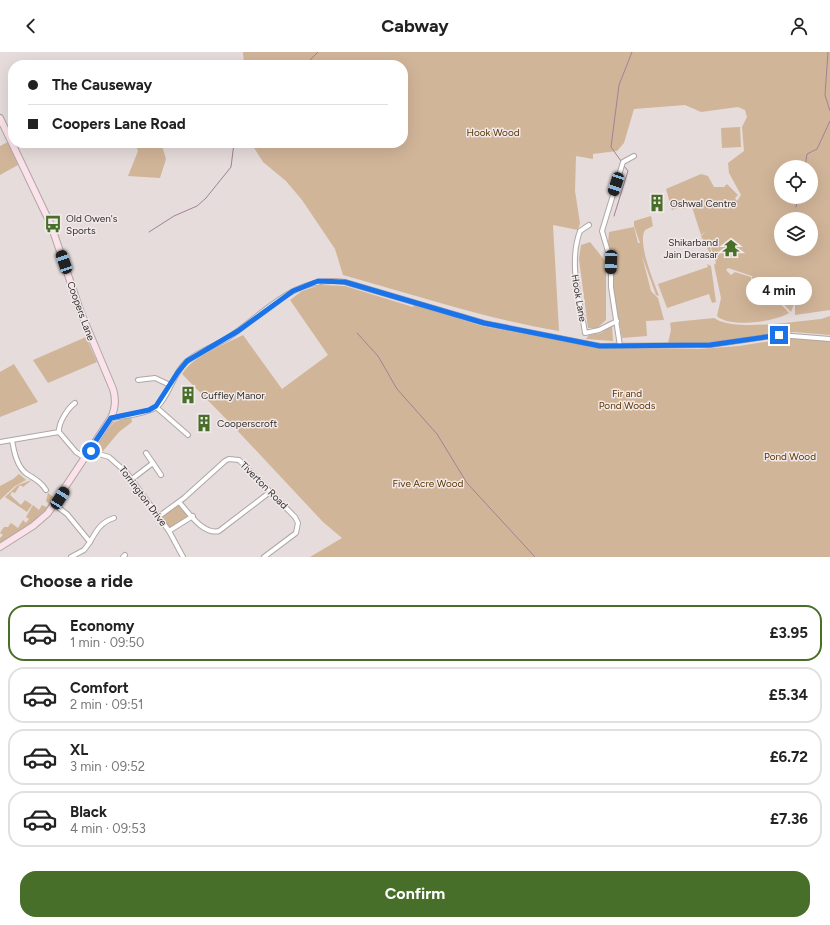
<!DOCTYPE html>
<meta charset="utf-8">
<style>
:root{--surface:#fff;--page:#f6f6f6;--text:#222;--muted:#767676;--line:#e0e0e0;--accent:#486f2a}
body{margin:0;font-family:Figtree,sans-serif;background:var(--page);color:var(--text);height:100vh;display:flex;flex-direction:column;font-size:15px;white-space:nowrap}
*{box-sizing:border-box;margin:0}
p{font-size:13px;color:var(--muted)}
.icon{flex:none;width:22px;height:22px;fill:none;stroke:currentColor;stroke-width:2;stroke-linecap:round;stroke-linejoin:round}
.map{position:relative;height:505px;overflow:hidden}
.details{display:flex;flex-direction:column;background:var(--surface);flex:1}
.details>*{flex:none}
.guide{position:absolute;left:8px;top:8px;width:400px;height:88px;border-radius:16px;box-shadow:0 4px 16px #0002;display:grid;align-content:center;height:88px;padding:0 20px;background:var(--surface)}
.buttons{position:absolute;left:774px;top:108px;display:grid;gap:8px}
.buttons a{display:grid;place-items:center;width:44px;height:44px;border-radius:50%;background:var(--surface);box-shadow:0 4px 16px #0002;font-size:20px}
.end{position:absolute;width:18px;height:18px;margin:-9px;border:5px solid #1a73e8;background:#fff;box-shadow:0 0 0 2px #fff}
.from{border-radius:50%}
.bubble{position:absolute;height:28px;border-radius:14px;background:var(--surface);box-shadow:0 4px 16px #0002;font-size:13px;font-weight:700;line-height:28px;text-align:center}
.car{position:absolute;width:12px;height:24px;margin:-12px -6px;border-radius:5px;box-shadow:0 0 3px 1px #0007;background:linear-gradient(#222 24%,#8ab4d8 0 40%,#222 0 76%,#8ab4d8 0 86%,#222 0)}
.guide b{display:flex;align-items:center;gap:14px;height:38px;font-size:15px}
.guide b+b{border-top:1px solid var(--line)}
.guide i{width:10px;height:10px;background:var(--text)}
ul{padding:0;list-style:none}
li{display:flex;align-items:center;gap:12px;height:56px;margin:0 8px 6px;padding:0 12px;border:2px solid var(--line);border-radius:16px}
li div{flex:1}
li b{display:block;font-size:15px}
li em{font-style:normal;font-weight:700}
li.selected{border-color:var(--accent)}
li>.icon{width:36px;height:36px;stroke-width:1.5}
h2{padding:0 20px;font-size:18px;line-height:48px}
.action{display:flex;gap:8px;margin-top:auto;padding:8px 20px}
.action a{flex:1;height:46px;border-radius:16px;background:var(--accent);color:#fff;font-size:16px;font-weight:700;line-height:46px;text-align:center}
header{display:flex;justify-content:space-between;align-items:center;height:52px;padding:0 20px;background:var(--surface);font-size:18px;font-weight:700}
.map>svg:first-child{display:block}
.green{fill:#d1b599;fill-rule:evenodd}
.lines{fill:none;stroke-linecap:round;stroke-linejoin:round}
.stream{stroke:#a38197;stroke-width:1}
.street-casing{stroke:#afa7a6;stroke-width:6}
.secondary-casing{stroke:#afa7a6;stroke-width:8}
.street{stroke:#fff;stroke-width:4}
.secondary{stroke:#fce2ea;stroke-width:6}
.route{stroke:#1a73e8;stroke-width:5}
.labels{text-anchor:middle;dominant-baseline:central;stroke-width:3;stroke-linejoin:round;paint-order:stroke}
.park-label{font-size:10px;fill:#5a3500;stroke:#f2e9e9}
.poi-label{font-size:10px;fill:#322f2e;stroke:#f2e9e9;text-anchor:start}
.street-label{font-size:10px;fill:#322f2e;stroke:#f2e9e9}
</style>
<header><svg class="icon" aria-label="back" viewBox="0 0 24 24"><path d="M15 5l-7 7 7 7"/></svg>Cabway<svg class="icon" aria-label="person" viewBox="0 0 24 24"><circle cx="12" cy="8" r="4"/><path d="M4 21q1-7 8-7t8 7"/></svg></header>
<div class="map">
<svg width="830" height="505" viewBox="0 0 830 505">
<rect width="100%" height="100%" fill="#e5dcdb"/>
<!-- green -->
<g class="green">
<path d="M243 0H830V258L795 263V249L791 260 774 242 769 246 755 245 752 224 728 216 726 218 731 223 735 220 751 225 754 246 776 247 789 261C775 270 729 276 717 264L721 246 714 213 716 211 708 187 713 207 701 184 706 179 701 183 692 155 683 157 682 154 672 158 666 137 701 122 708 124 714 135H724L727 132 738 143 735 146 737 149 741 143 729 121 728 111 744 99 742 75 747 65 745 58 738 55 701 60 685 53 634 57 624 91 617 99 593 102V107L576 104 575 139 580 171 578 178 553 173 559 279C486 267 415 243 343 223L335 197 302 148 286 129 263 110 251 91H403V13H244ZM781 115H811V145H781ZM781 167H811V197H781Z"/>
<polygon points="740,75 741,95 722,96 721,76"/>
<polygon points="8,90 18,113 0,123 0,94"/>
<polygon points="135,91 161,91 166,107 160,126 128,124 138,99"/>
<path d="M651 164 653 174 645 178C637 191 654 230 659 244L656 243 642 204 651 239 658 246 664 268 646 269 647 284 622 286 613 235V204L608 191 609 180 634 175 638 191H640L634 174V169Z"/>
<polygon points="590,190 606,210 606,268 597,276 588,276 579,207 581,193"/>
<polygon points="707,212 711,214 716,250 712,251 709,242 667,256 658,232 708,215"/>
<path d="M320 233 345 234 413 255 414 253 482 274 600 296 699 297 739 294 797 285 823 289 830 288V505H310L342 486 323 470 234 375 182 322C195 302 222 294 243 283L282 337 328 303 290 248 302 239Z"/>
<path d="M830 264V283L794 280 710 291H668L671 278 670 271 674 270 714 266C733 280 797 269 821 267Z"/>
<polygon points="612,274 613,289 586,287 589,283 601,281"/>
<polygon points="86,285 97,310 48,331 33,308"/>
<polygon points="14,312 38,350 0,365 0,320"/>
<polygon points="131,365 132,370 119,380 103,399 96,397 96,395 114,370"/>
<polygon points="19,422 26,428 15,434 0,448 0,434 13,427"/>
<polygon points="32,428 23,435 20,433 15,441 12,440 10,443 21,453 25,448 32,453 27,460 5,445 18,433"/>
<path d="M48 441 55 446C41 467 21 478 0 491V486L3 483 0 481 4 475H8L11 471 18 476 23 468 26 471 29 467 26 465 33 453 39 458 42 453 46 455 49 452 46 449Z"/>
<polygon points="178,453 189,464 172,476 169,475 163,467 162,464"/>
</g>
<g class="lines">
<!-- stream -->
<g class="stream">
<polyline points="828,0 825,43 830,59"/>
<polyline points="305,13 318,0"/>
<polyline points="621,109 611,95 619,33 632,0"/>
<polyline points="805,115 807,102 817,97 830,69"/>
<polyline points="796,155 798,145"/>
<polyline points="614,164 628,119 624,114"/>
<polyline points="149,180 174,164 197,154 206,146 231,115 234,91"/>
<polyline points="357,281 378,304 397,337 437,382 467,431 535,505"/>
</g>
<!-- street casing -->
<g class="street-casing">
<g id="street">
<path d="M589 173 580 179C568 212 580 246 585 281L599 278 617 269"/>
<polyline points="620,294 611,235 611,210 602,179 623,110 634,104"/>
<polyline points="138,328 155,326 170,333"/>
<path d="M75 351C68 356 58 371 59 380L76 400 85 406"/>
<polyline points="156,355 188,383"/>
<path d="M111 366C121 365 150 361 158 354 170 342 173 322 186 310 198 299 215 294 228 286 265 261 296 222 345 230L484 271 600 294 710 293 779 283 830 287"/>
<path d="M12 388C14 400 17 415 27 422 35 427 41 430 46 438"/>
<polyline points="0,390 59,380"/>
<polyline points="89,399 109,405 127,421 169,479 183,505"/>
<polyline points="146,401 161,423"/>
<polyline points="132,427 153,411"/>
<path d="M179 450C189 461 203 483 219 479L270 440"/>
<polyline points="55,453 67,462 90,490 84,498 71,505"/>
<polyline points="158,465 184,446 225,409 229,407 239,408 295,465 298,471 296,481 264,505"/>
<polyline points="169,479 193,464"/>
<path d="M90 490C96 479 101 470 114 466"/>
<polyline points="123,505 125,503"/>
</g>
</g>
<!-- secondary casing -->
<g class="secondary-casing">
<path id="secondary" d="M0 66 51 173 81 261 113 337C116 346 115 357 111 366L48 461 33 474 0 495"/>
</g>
<!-- street -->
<use href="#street" class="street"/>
<!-- secondary -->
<use href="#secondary" class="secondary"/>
</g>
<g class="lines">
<!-- route -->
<polyline class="route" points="91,399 89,399 111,366 149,358 156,354 178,320 187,309 238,279 293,239 318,229 345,230 484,271 600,294 710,293 779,283"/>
</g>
<!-- icons -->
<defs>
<g id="building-bare" transform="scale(1.38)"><path d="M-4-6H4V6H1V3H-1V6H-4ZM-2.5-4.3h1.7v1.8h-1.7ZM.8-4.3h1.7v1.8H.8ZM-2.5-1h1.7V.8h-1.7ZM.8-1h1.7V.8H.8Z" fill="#486f2a" stroke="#f2e9e9" stroke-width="2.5" paint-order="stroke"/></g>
<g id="bus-bare" transform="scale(1.38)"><path d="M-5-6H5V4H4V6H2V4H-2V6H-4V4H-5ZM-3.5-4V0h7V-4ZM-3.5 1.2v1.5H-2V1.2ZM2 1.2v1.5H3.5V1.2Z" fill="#486f2a" stroke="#f2e9e9" stroke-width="2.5" paint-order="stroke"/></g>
<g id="temple-bare" transform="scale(1.38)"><path d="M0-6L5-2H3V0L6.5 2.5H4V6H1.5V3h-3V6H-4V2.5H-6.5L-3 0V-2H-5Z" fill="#486f2a" stroke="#f2e9e9" stroke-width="2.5" paint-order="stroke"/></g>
</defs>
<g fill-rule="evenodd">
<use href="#building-bare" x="657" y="151"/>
<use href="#bus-bare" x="53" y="172"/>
<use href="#temple-bare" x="731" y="196"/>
<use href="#building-bare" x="188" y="343"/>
<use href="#building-bare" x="204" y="371"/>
</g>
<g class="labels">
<!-- park labels -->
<g class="park-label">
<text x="493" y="80">Hook Wood</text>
<text x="627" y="341">Fir and<tspan x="627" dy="12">Pond Woods</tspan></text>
<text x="790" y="404">Pond Wood</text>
<text x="428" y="431">Five Acre Wood</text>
</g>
<!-- poi labels -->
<g class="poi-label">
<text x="670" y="151">Oshwal Centre</text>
<text x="66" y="166">Old Owen's<tspan x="66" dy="12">Sports</tspan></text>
<text x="718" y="190" text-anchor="end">Shikarband<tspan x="718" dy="12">Jain Derasar</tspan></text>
<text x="201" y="343">Cuffley Manor</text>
<text x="217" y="371">Cooperscroft</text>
</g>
<!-- street labels -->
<g class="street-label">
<text transform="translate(579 246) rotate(80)">Hook Lane</text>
<text transform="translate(81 259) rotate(70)">Coopers Lane</text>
<text transform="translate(264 433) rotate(45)">Tiverton Road</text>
<text transform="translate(143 444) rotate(53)">Torrington Drive</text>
</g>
</g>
</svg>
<div class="buttons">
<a><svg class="icon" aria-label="locate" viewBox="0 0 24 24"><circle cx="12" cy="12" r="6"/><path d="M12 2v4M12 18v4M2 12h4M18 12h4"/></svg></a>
<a><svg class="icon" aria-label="layers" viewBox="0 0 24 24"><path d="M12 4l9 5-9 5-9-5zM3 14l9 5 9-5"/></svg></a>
</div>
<i class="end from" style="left:91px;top:399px"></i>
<i class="end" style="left:779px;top:283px"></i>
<div class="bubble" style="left:746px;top:225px;width:66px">4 min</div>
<i class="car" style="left:616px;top:132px;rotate:198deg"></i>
<i class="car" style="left:64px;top:210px;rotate:341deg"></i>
<i class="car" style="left:611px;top:210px;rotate:182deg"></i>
<i class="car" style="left:60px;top:446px;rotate:32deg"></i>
<div class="guide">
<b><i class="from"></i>The Causeway</b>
<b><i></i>Coopers Lane Road</b>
</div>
</div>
<section class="details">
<h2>Choose a ride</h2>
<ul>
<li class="selected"><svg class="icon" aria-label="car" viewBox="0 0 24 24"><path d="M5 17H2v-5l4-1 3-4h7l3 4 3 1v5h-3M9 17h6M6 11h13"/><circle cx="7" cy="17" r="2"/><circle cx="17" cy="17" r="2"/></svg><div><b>Economy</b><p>1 min · 09:50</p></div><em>£3.95</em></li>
<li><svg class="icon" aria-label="car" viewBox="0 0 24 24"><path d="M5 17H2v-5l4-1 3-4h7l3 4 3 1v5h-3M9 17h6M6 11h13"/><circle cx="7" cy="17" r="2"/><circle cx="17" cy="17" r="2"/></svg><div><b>Comfort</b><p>2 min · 09:51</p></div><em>£5.34</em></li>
<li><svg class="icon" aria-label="car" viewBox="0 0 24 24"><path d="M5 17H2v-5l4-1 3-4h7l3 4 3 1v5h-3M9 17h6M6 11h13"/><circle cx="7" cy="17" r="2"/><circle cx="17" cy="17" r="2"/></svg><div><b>XL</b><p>3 min · 09:52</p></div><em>£6.72</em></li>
<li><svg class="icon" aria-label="car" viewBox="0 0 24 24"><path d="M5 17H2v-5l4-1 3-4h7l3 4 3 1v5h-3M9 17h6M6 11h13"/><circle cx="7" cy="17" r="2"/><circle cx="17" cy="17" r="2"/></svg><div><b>Black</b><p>4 min · 09:53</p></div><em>£7.36</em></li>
</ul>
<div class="action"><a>Confirm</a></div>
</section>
